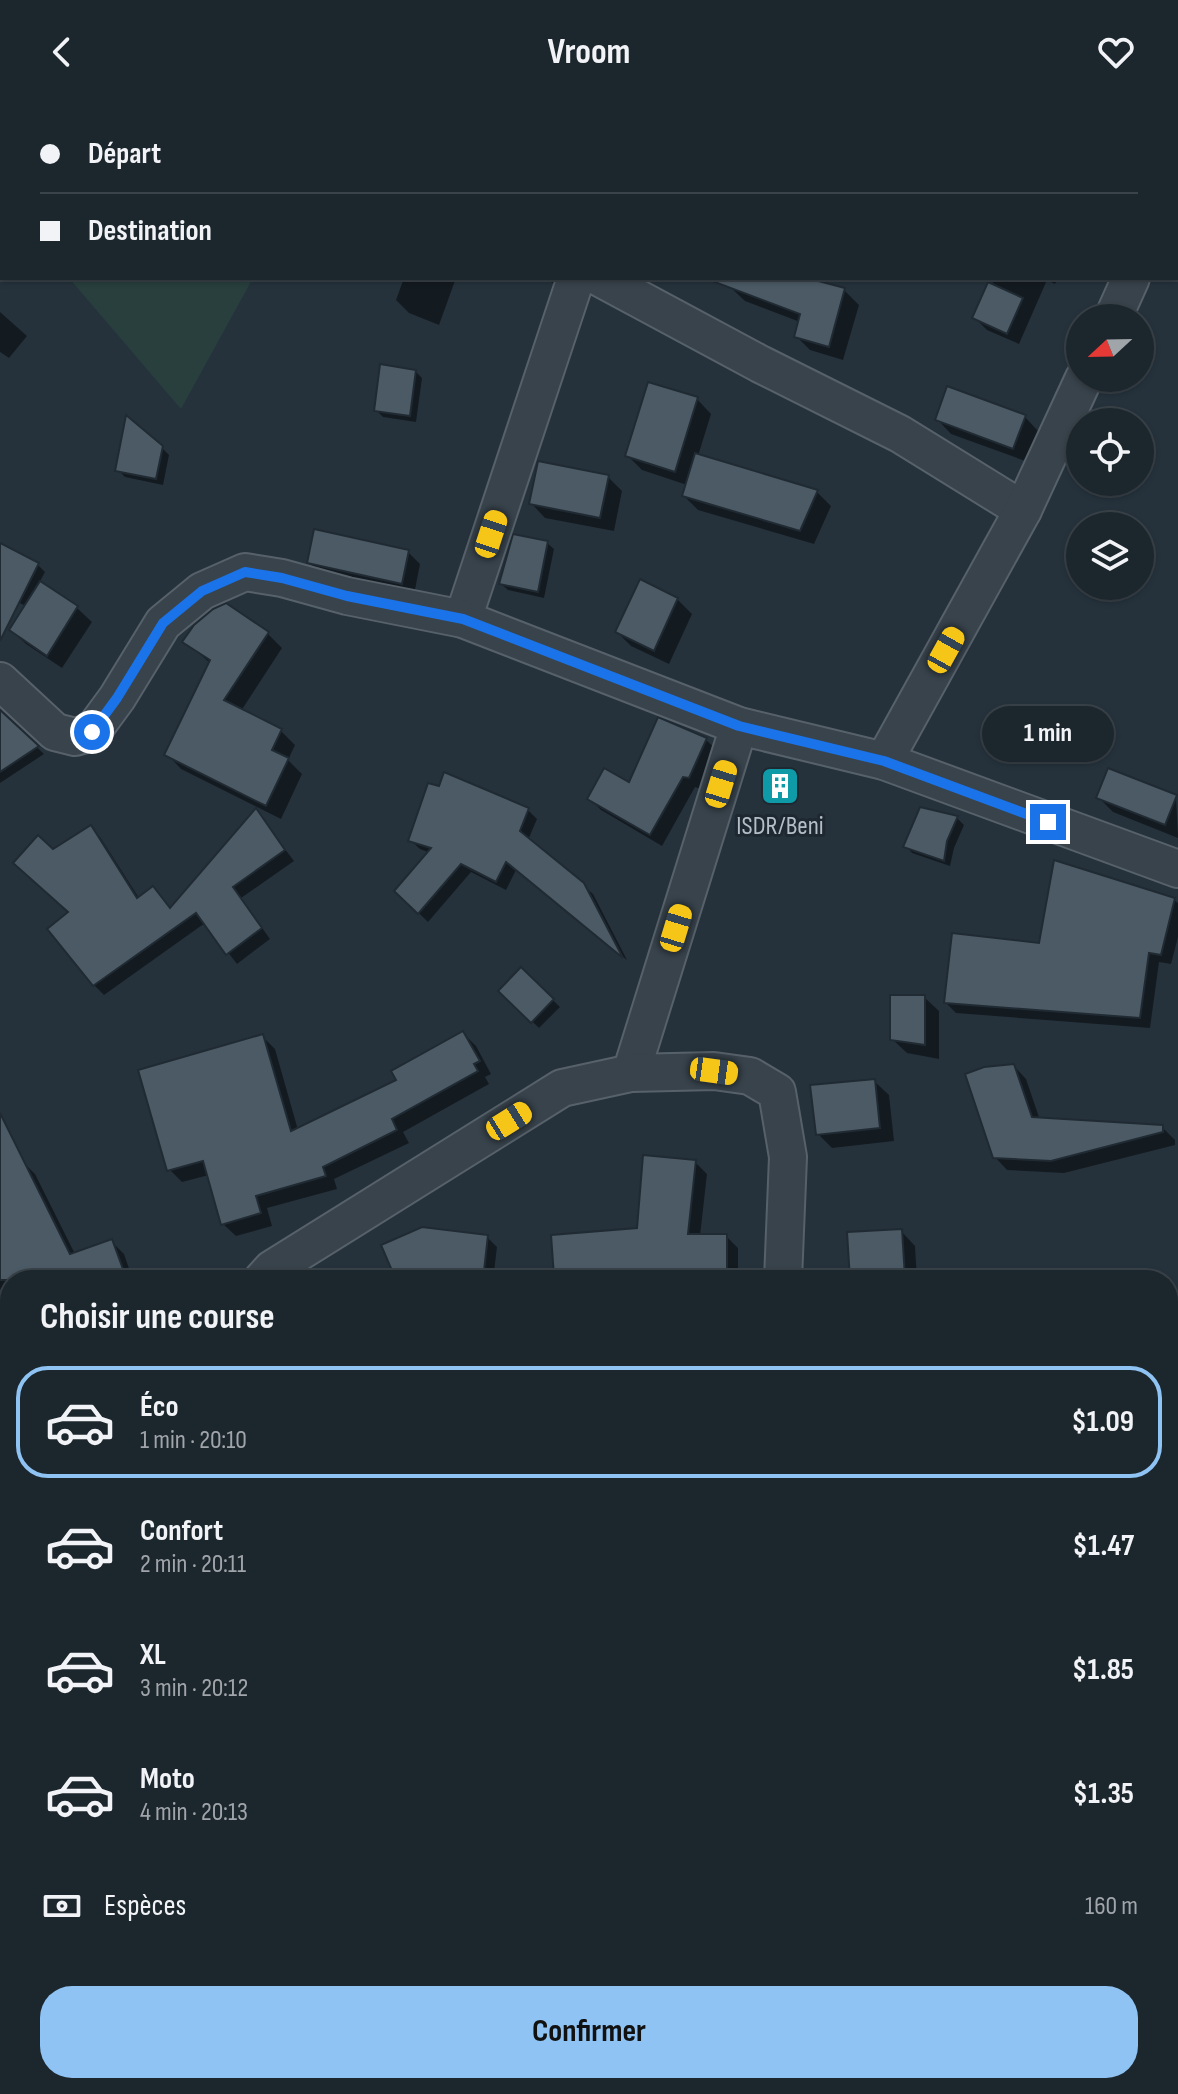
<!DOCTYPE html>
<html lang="fr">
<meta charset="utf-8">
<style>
:root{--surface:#1c262d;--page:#293239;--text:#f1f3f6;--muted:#a0a5aa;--line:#3a4349;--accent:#8ec3f3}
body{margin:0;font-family:"Sofia Sans Condensed",sans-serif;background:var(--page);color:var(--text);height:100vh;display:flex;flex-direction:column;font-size:30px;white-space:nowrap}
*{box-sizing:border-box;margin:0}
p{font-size:26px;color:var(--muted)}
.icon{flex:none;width:44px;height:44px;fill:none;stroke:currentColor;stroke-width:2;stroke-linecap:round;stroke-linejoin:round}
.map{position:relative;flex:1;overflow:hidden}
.drawer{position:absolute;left:0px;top:1166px;width:1178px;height:824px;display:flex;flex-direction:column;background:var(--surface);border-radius:32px 32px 0 0;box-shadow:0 2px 6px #0004,0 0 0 2px var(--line)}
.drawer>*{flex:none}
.top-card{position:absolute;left:0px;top:0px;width:1178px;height:176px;box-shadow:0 2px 6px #0004,0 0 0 2px var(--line);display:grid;align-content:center;height:176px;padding:0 40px;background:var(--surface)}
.needle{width:52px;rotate:248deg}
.tools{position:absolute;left:1066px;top:200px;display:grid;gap:16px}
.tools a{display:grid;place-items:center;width:88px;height:88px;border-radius:50%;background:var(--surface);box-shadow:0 2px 6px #0004,0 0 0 2px var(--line);font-size:40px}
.end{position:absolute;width:36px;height:36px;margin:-18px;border:10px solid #1a73e8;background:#fff;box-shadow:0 0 0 4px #fff}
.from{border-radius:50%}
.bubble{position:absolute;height:56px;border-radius:28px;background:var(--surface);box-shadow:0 2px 6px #0004,0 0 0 2px var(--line);font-size:26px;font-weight:700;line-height:56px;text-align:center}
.car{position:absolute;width:24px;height:48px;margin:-24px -12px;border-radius:10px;box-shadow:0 0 6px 2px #0007;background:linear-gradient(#f5c518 24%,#345 0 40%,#f5c518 0 76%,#345 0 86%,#f5c518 0)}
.top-card b{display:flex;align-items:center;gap:28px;height:76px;font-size:30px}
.top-card b+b{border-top:2px solid var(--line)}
.top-card i{width:20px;height:20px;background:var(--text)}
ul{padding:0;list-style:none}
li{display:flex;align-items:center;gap:24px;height:112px;margin:0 16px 12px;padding:0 24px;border:4px solid transparent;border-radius:32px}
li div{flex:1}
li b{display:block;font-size:30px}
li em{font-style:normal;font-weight:700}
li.current{border-color:var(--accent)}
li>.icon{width:72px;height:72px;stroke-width:1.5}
h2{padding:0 40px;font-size:36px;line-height:96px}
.pay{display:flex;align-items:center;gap:20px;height:88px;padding:0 40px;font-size:30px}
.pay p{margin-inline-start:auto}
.primary-button{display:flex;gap:16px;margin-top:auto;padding:16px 40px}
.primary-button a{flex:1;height:92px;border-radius:32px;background:var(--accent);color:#111;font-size:32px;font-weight:700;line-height:92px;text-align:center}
header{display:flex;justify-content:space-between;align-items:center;height:104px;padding:0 40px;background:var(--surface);font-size:36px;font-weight:700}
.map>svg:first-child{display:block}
.green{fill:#283f3e}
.shadow{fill:#0007}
.building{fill:#4b5a65;stroke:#202a33;stroke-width:2}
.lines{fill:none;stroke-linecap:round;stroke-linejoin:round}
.street-casing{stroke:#57616a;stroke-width:40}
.street{stroke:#38434c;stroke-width:36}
.route{stroke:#1a73e8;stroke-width:10}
.labels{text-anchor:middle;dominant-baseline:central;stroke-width:6;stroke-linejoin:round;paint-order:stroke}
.poi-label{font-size:26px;fill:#b4bec8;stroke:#1e2831}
</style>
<header><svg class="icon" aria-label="back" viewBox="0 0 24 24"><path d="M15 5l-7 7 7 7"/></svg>Vroom<svg class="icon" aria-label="heart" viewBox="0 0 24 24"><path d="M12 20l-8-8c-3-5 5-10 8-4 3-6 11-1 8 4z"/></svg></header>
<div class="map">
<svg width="1178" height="1990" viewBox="0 0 1178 1990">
<rect width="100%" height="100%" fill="#25323c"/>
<!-- green -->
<g class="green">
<polygon points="0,0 247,0 248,2 2,2 2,96"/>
<polygon points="69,174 253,174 181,305"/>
</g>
<!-- shadow -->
<g class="shadow">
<polygon points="897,0 996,0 897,2"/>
<polygon points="1115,0 1178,0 1178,46 1176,2 1114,2"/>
<polygon points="404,174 456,174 439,221 409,209 396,196"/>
<polygon points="540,174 561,174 559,181"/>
<polygon points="734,174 812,174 811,177 844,186 859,201 843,256 810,246 796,232 800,218 745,197 730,183"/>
<polygon points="995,174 1058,174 1055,180 1047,176 1019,240 987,226 975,214"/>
<polygon points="0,208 27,232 9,254 0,248"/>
<polygon points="415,267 422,274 416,318 383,313 376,306"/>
<polygon points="697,295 711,310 698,352 817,388 831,402 814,440 698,406 684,392 687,381 642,366 628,352"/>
<polygon points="1025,313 1039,328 1028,358 951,330 937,315"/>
<polygon points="162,344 169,351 163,381 125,373 118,366"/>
<polygon points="608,373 622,387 614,427 545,414 531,399"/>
<polygon points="547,439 554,445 544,494 508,486 501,480"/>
<polygon points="6,444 38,461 45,468 39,479 77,504 92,518 62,564 26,540 11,526 26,502 0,490 0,457"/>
<polygon points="408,448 420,460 414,491 321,471 309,458"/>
<polygon points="677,495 692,510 669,560 631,542 617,528"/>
<polygon points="226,502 268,530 282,544 241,607 281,627 295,641 288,656 302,670 281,715 181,665 167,650 210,559 185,537"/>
<polygon points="8,616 44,650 0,679 0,621"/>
<polygon points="706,636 718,647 701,685 695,683 662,742 601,706 590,695 630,681"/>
<polygon points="1176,692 1178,734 1113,708 1099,694"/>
<polygon points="527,705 537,715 528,736 593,790 627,856 516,766 506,786 471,768 428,818 396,787 430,749 420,745 410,736"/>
<polygon points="921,705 957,714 964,721 954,744 950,762 912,749 906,742"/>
<polygon points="256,707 294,757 241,794 270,835 237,860 205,819 104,891 94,881 53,748 90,724 100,733 139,794 171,806"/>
<polygon points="1174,796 1178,799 1178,833 1171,860 1159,858 1150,924 956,909 946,899 1041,841"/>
<polygon points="521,865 560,903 539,924 501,887"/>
<polygon points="924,893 939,907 939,955 907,949 892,935"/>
<polygon points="463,929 476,942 491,970 485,973 489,980 403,1028 409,1039 334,1075 337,1085 267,1104 272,1122 236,1132 223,1120 209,1071 182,1078 169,1065 262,932 275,945 298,1026 399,976"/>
<polygon points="1014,962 1026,975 1040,1016 1162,1023 1175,1036 1175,1041 1064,1069 1007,1066 994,1052"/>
<polygon points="874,977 889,991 894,1037 832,1044 818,1030"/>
<polygon points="22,1057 35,1070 75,1150 111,1137 124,1150 133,1176 10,1176 10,1243 0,1246 0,1068"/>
<polygon points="695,1058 707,1070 700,1132 726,1132 738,1144 738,1176 557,1176 553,1133 639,1126"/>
<polygon points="901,1127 915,1142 917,1176 852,1175"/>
<polygon points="487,1133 497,1143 493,1176 338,1176 338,1169 393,1164"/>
<polygon points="1178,1775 1178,1850 1168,1851 1168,1796 1176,1796 1174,1776"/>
<polygon points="0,1861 2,1863 3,1909 0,1909"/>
<polygon points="219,1980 347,1980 350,1985 342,1990 208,1990 206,1985"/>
<polygon points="441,1980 453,1980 465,1990 432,1990"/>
<polygon points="628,1980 683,1980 682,1990 627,1990"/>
<polygon points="842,1980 936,1980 931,1990 841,1990"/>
<polygon points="1066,1980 1110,1980 1108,1990 1067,1990"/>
</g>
<!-- building -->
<g class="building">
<polygon points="713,174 807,174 845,184 829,243 794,233 800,210 712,177"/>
<polygon points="988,178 1023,194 1007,230 972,214"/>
<polygon points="380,260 416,266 410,312 374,307"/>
<polygon points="648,278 698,293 675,368 625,352"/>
<polygon points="947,282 1026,311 1013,345 935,316"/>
<polygon points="126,311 163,342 156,375 115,367"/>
<polygon points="695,349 818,386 800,427 682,392"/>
<polygon points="538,357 609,371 600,414 529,400"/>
<polygon points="314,425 409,446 402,480 307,459"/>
<polygon points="513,430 548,437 538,488 499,480"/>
<polygon points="0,439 39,459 0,537"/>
<polygon points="640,475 678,494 654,547 615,528"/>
<polygon points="40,477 78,502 47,552 9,526"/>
<polygon points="226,499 269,528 224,596 282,625 272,646 289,654 266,702 164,651 210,556 182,538 194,521 213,505"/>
<polygon points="0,606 39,642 0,668"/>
<polygon points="658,613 707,634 689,674 683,673 650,731 587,695 604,664 629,678"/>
<polygon points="1108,664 1177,691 1165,721 1096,694"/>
<polygon points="444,668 529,704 520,727 584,779 623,854 506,758 496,778 461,760 418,810 394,787 431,744 408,737 428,679 439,682"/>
<polygon points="920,703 958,712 947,737 944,757 903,743"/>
<polygon points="256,704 285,746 233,783 262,824 226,851 196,809 93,882 47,825 68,808 13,759 38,731 53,745 91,721 137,794 153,782 170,804"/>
<polygon points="1054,756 1175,794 1161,851 1149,849 1140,914 944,899 952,829 1039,839"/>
<polygon points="521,863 554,895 531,919 498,887"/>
<polygon points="890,891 925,891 925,941 890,936"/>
<polygon points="463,927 480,957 474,960 478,967 392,1015 397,1026 323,1063 326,1072 256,1092 261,1109 221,1121 203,1057 167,1067 138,966 263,930 291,1027 396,976 391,967"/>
<polygon points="1014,960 1032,1013 1163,1021 1163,1028 1051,1057 993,1054 965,970 984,963"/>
<polygon points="875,975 880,1024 816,1031 810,981"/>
<polygon points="0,1009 70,1150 112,1135 127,1176 0,1176"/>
<polygon points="643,1051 696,1056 688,1130 727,1130 727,1167 696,1167 696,1171 635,1176 634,1166 554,1172 551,1131 637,1124"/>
<polygon points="422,1123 488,1131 483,1176 424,1168 407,1176 396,1176 381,1141"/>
<polygon points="902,1125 905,1173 850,1176 847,1128"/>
</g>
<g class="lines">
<!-- street casing -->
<g class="street-casing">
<g id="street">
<polyline points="655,2 656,0"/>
<polyline points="1176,78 1178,74"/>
<polyline points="600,174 760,260 900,330 1023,406"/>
<polyline points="1113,214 1131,174"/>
<polyline points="463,515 576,174"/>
<polyline points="0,577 55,628 75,633 92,628 117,594 163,519 202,487 245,468 282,474 347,492 463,515 739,622 884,657 1178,765"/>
<polyline points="884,657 1023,406 1084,274"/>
<polyline points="631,969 739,622"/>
<polyline points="262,1176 272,1165 562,984 631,969 714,967 750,972 777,988 788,1053 783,1176"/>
<polyline points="0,1426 10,1420"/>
<polyline points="1168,1571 1178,1569"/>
<polyline points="1168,1861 1178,1860"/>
<polyline points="129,1980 129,1990"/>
<polyline points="734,1990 735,1980"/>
</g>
</g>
<!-- street -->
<use href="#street" class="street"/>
</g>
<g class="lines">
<!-- route -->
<polyline class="route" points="92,628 117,594 163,519 202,487 245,468 282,474 347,492 463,515 739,622 884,657 1048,718"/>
</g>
<!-- icons -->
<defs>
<g id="building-square" transform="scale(2)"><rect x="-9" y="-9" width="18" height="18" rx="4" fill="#0f9aa8" stroke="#1e2831"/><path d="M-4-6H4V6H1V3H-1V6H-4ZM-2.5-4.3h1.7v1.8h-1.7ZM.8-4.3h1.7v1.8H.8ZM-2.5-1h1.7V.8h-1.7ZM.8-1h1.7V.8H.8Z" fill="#fff"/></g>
</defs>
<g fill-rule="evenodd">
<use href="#building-square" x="780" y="682"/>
</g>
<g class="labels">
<!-- poi labels -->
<g class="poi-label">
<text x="780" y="722">ISDR/Beni</text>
</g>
</g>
</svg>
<div class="tools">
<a><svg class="needle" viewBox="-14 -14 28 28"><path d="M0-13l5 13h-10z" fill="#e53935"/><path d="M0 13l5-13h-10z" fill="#a0a5aa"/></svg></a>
<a><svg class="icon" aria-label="locate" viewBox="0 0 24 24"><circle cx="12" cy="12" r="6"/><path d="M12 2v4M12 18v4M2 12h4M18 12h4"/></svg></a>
<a><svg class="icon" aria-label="layers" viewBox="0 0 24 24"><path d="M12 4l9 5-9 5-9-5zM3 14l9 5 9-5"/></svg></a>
</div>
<i class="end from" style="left:92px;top:628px"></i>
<i class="end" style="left:1048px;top:718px"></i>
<div class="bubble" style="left:982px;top:602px;width:132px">1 min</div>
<i class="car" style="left:491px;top:430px;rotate:18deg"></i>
<i class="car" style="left:946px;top:546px;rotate:29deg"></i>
<i class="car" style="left:721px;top:680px;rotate:17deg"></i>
<i class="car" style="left:676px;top:824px;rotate:17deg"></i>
<i class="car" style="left:714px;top:967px;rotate:98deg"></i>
<i class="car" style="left:509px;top:1017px;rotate:58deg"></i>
<div class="top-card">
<b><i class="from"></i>Départ</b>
<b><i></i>Destination</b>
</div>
<section class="drawer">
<h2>Choisir une course</h2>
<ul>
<li class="current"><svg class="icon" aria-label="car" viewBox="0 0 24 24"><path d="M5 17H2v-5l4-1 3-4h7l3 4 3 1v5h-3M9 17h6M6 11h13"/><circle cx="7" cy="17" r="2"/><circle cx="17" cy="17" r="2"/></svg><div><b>Éco</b><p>1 min · 20:10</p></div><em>$1.09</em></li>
<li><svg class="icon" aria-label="car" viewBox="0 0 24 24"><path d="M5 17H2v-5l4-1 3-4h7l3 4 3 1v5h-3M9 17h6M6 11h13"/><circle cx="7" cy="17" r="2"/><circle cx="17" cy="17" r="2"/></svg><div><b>Confort</b><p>2 min · 20:11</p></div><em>$1.47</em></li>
<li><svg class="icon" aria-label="car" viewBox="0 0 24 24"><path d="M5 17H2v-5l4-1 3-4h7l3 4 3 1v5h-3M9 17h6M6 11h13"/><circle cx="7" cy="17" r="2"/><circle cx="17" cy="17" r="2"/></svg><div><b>XL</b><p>3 min · 20:12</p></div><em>$1.85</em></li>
<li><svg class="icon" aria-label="car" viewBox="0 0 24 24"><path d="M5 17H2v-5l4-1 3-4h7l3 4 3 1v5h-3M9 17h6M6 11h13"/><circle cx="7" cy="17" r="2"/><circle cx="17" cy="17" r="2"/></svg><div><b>Moto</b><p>4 min · 20:13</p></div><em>$1.35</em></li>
</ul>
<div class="pay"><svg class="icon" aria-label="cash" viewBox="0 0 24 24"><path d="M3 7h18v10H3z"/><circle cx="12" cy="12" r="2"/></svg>Espèces<p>160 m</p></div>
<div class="primary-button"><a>Confirmer</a></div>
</section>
</div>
